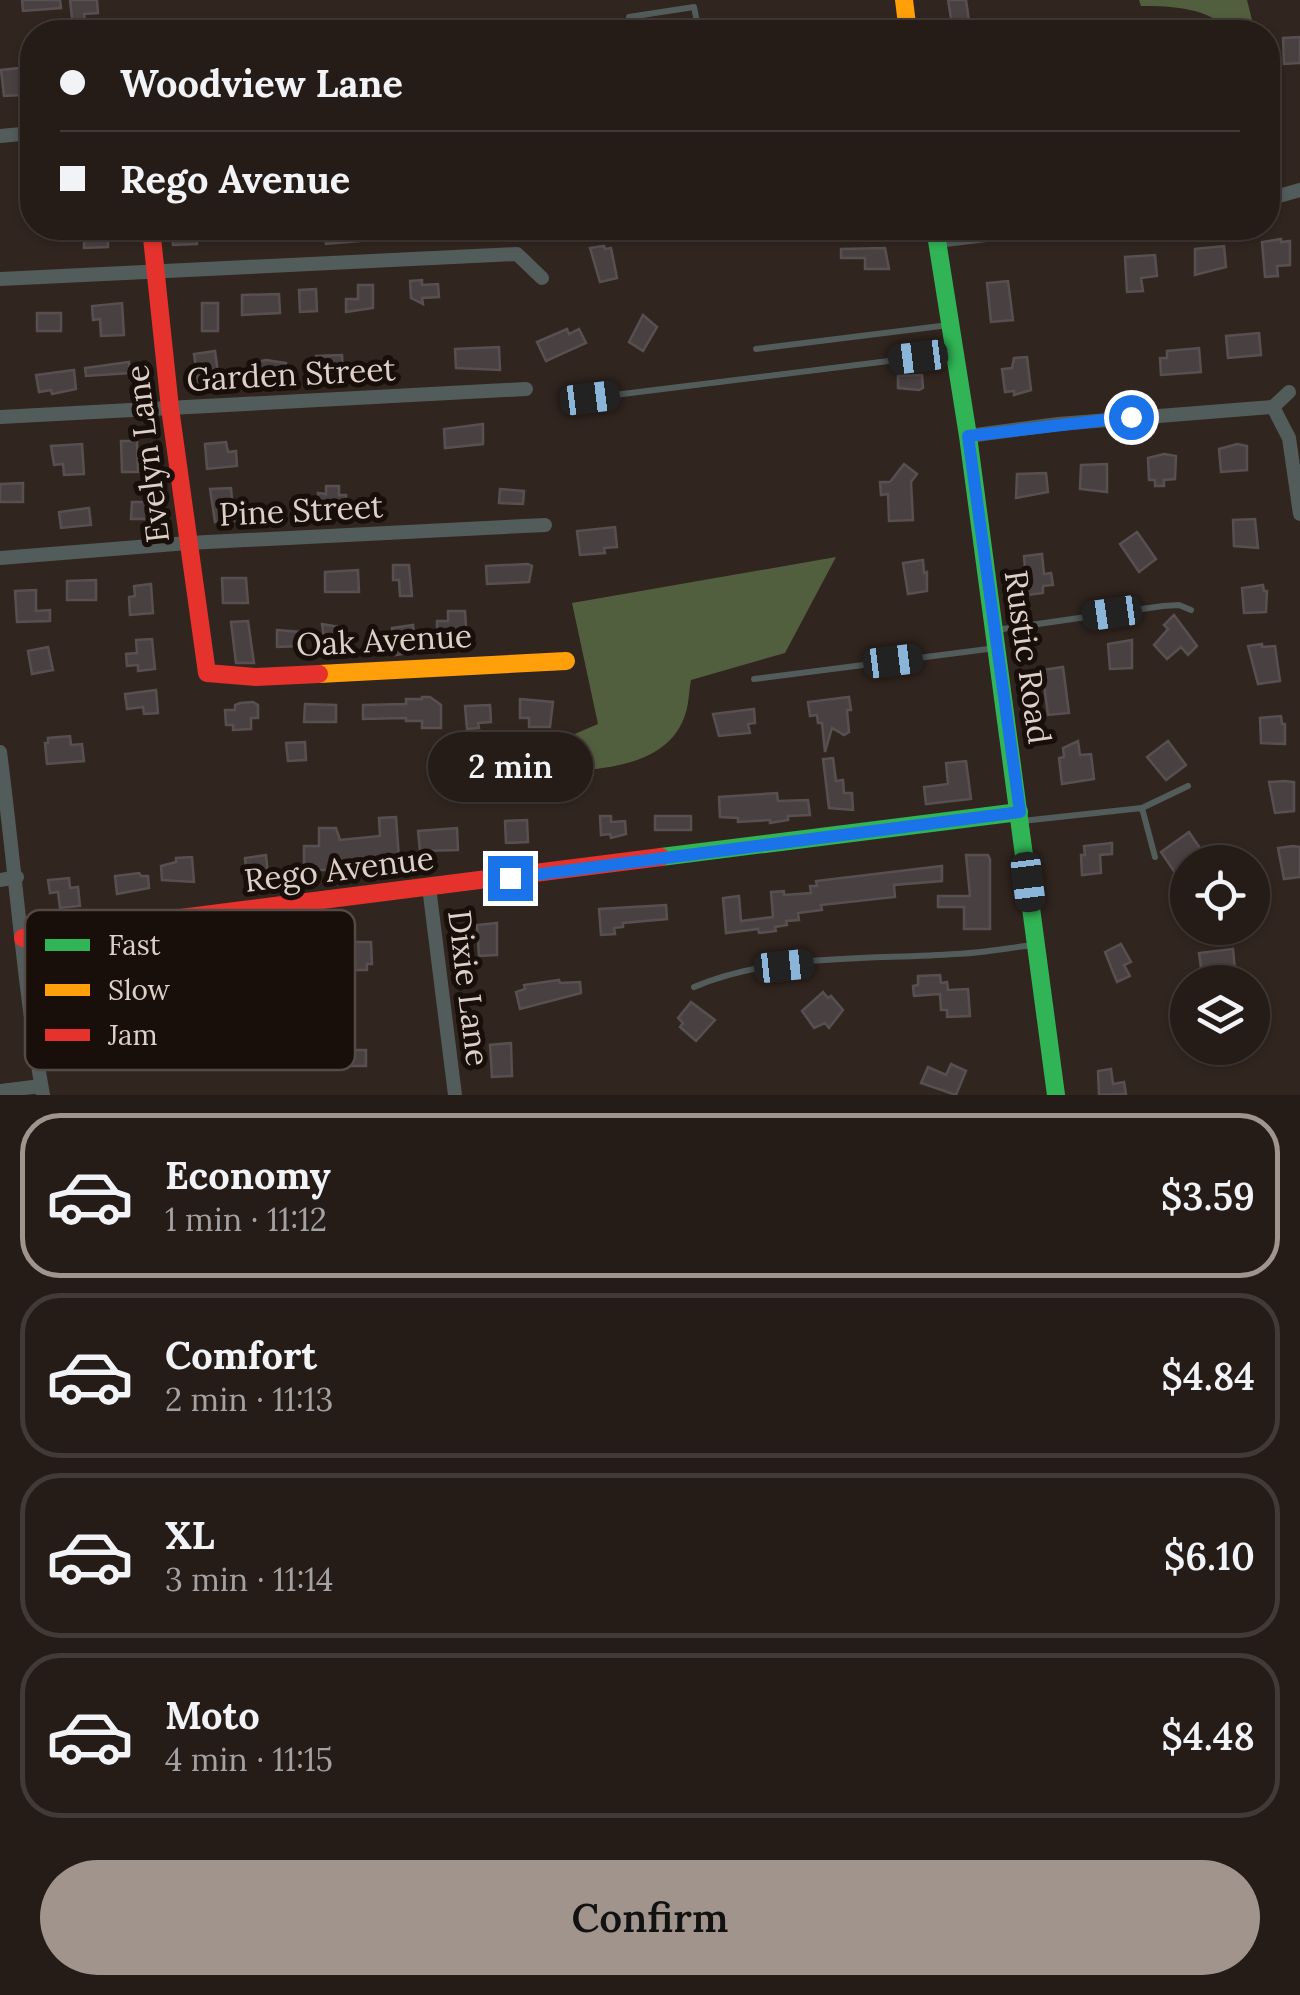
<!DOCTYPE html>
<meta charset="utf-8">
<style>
:root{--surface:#251c17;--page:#312924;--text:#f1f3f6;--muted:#a3a1a1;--line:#423a36;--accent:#a1948c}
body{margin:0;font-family:Lora,serif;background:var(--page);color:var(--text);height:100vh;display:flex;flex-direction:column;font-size:38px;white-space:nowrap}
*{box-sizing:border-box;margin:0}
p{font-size:32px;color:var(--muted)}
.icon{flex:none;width:55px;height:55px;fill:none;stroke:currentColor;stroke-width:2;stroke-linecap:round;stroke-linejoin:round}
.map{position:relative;height:1095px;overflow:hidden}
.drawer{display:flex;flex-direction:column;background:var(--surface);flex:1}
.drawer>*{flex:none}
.guide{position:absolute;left:20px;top:20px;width:1260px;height:220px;border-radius:40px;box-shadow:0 2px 8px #0004,0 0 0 2px var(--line);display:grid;align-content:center;height:220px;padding:0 40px;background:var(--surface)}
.controls{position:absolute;left:1170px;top:845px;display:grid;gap:20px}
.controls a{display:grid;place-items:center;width:100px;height:100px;border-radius:50%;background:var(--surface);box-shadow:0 2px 8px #0004,0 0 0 2px var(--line);font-size:50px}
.end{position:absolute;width:45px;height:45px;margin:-22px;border:12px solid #1a73e8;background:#fff;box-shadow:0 0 0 5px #fff}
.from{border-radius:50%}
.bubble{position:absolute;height:70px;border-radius:35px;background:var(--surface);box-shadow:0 2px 8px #0004,0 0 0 2px var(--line);font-size:32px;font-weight:600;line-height:70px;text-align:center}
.car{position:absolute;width:30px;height:60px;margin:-30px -15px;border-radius:12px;box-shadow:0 0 8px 2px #0007;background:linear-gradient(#222 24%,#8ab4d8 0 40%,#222 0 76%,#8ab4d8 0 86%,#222 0)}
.guide b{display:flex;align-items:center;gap:35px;height:95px;font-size:38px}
.guide b+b{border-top:2px solid var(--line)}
.guide i{width:25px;height:25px;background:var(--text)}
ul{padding:18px 0 0;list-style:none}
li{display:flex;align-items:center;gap:30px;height:165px;margin:0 20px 15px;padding:0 20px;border:5px solid var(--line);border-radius:40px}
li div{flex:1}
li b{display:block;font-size:38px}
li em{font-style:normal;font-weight:600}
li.active{border-color:var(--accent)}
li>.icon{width:90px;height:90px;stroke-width:1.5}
.button{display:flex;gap:20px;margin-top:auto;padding:20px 40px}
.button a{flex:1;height:115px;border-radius:60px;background:var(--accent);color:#111;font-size:40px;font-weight:600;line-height:115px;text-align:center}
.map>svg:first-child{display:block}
.forest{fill:#525f3e}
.building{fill:#494042;stroke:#584f50;stroke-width:2.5}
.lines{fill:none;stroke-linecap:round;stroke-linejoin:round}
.lane{stroke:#525c5b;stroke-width:6}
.street{stroke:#525c5b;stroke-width:14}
.fast{stroke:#30b455;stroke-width:18}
.slow{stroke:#ff9f0a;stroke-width:18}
.jam{stroke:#e5322d;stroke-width:18}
.route{stroke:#1a73e8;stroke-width:12}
.labels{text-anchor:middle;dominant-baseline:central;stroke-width:10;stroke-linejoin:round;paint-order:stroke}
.street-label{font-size:32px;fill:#decfc7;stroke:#190f0a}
.key{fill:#190f0a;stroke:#544943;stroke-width:2.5}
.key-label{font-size:28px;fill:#decfc7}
</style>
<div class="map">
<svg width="1300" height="1095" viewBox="0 0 1300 1095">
<rect width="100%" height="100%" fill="#31251f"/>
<!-- forest -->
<g class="forest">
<path d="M1139 0H1247L1255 32H1231C1209 7 1171 6 1141 6Z"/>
<path d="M836 557 785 653 691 680C689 690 689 702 686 712 668 776 577 770 526 772L528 754 598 724 572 603Z"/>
</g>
<!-- building -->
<g class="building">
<polygon points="22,0 60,0 61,8 23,11"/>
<polygon points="70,0 97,0 98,13 84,14 86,26 73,27"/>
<polygon points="948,0 966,0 969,21 952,24"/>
<polygon points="561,21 562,32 524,32 523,26"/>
<polygon points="1300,37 1300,63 1284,64 1283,38"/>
<polygon points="20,68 22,95 4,96 1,70"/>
<polygon points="183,228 197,228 197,244 173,245 172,231 183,230"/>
<polygon points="324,228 404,228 405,237 326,244"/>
<polygon points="84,229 108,229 108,247 84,248"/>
<polygon points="1281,239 1281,242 1290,241 1290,265 1277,266 1278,276 1265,277 1262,242"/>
<polygon points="604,246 605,249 611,248 617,278 600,282 590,248"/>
<polygon points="1224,246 1226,267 1195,275 1195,249"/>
<polygon points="885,248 889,269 865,269 865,258 841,258 841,249"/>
<polygon points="1155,255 1157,276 1141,278 1143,291 1127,292 1125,257"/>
<polygon points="422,280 422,285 438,284 439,297 422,298 423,304 411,298 410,281"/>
<polygon points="1008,281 1013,320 991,322 987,283"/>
<polygon points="358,285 373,285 373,308 346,312 346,299 358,299"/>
<polygon points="316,289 317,311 300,312 299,290"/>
<polygon points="279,294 280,313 242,315 242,295"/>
<polygon points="122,303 124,335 101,336 100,319 93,320 92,306"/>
<rect x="202" y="303" width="16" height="28"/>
<rect x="37" y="313" width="24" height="18"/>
<polygon points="643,315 657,327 643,351 629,342"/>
<polygon points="567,329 569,334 579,329 586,343 546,361 537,342"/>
<polygon points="1259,333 1261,355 1228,358 1226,336"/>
<polygon points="499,347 500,370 456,368 455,349"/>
<polygon points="1199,348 1201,372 1161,375 1160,358 1167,358 1167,351"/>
<polygon points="215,351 219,379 198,382 194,354"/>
<polygon points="342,355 343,374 317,375 316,356"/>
<polygon points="1027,357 1031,390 1014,395 1014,391 1005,392 1002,369 1012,368 1014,358"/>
<polygon points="266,360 286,363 286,385 224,385 223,372 254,371 255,362"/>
<polygon points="129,362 130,373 86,376 85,368"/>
<polygon points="74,370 76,389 52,394 51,390 39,392 36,375"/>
<polygon points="922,375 923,388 919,390 898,388 898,376"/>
<polygon points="483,424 483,444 445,448 444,429"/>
<polygon points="121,441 137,441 138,472 122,472"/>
<polygon points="226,442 228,452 236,451 237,466 207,469 205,444"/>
<polygon points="82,444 84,474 64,475 63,464 54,465 51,446"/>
<polygon points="1237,444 1247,446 1247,470 1221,472 1219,449"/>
<polygon points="1164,454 1176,456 1175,479 1164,480 1164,486 1155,486 1155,480 1149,480 1148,458"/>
<polygon points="904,464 917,474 911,482 913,520 889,521 888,494 881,495 880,482 890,482"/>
<polygon points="1107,464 1107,492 1080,489 1081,465"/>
<polygon points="1046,473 1048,492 1016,498 1017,474"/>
<polygon points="23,483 23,502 0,502 0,484"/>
<polygon points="326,486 339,486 339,495 346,495 346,517 317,517 318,493 326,494"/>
<polygon points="231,488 234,521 215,522 210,489"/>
<polygon points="500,489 524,491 523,504 499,503"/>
<polygon points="132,502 153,502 153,519 131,519"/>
<polygon points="89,508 91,525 61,528 59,512"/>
<polygon points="1255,519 1258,548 1234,546 1233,520"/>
<polygon points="615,527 617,547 604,548 605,553 580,555 577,531"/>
<polygon points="1137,532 1156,559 1139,572 1120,544"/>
<polygon points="1042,554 1044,574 1051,573 1053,585 1043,586 1043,593 1027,595 1024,556"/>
<polygon points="923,560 924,573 927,572 927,591 908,594 903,563"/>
<polygon points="528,564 532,566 529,582 487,584 486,566"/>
<polygon points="393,565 409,565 412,596 400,596 399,580 393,580"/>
<polygon points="358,570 359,592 325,592 325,572"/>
<polygon points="222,578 246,578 248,603 223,603"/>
<polygon points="96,580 96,600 67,600 67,581"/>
<polygon points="151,584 153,613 130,615 129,597 135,596 134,586"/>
<polygon points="1263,585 1264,591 1267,591 1266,612 1244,613 1242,588"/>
<polygon points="36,590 36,611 50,610 50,621 17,622 15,591"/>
<polygon points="448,611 465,611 467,641 423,641 424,651 395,655 392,628 413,625 414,634 437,631 437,621 448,621"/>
<polygon points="1174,615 1197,646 1188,655 1181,647 1167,659 1154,645 1168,629 1164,625"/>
<polygon points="248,621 254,663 236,663 231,622"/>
<polygon points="322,624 340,627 341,645 325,646"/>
<polygon points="277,630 301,632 301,646 277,647"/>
<polygon points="152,639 155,669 138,671 138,665 127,666 126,654 137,653 136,640"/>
<polygon points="1132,640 1132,668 1110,669 1108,644"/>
<polygon points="1262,644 1262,647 1275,646 1280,681 1258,684 1248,646"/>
<polygon points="48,647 53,670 32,674 28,651"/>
<polygon points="1063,667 1069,713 1048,715 1042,670"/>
<polygon points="156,690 158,713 144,714 143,707 127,709 125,694"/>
<polygon points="422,697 430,697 441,705 441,728 422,728 422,721 406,721 406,718 363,719 363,705 406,704 406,699 422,699"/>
<polygon points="849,697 851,710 847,710 849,732 844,735 832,728 825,752 822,723 818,723 817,715 810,716 808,702"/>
<polygon points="520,699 553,702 550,727 529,727 529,718 520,718"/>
<polygon points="253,702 258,705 258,718 251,718 251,729 233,730 233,725 226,725 225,710 235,710 235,705 240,703"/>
<polygon points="305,704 336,705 336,722 304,722"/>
<polygon points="490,705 491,722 478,723 479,728 467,729 465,706"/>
<polygon points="754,709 755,723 748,724 750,733 719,736 713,714"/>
<polygon points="1281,716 1282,724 1285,724 1285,744 1261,743 1260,718"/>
<polygon points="70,736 71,745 82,744 84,761 47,764 45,743 48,743 48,738"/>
<polygon points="1078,741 1080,755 1091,754 1094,779 1062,784 1059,758 1064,757 1063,748"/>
<polygon points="1168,741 1186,765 1166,780 1147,757"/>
<polygon points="305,742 306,760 288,761 286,743"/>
<polygon points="833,758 836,781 843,780 844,793 852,793 853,810 829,808 823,759"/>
<polygon points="966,761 971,799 926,804 924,787 948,784 946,763"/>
<polygon points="1285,781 1294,782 1294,811 1275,813 1269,782"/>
<polygon points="777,793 778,801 808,800 810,815 788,816 788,820 770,823 770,820 738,822 738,818 720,817 719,797"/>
<polygon points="600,816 611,816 611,822 625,821 626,834 611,838 610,834 601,835"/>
<rect x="655" y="816" width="36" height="14"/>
<polygon points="396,817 399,858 339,863 339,870 304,870 304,846 319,846 319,828 336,828 340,840 380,836 379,818"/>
<polygon points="527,820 528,842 506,843 505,821"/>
<polygon points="457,828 458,850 420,851 418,831"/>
<polygon points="1189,832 1204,854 1188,862 1176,874 1161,852"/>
<polygon points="1112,843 1112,854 1100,855 1101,873 1082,875 1081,855 1085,855 1084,846"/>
<polygon points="1293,846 1300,847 1300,877 1284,879 1278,848"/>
<polygon points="266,855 268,875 252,876 251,868 246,869 245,858"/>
<polygon points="966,855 988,855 990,859 990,929 964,929 964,907 938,907 938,896 970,896"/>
<polygon points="192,857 194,882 162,880 161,866 176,862 176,858"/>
<polygon points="942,866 942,881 894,885 895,897 821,905 822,910 798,913 799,920 786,921 787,925 775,927 776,931 759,933 758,929 726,933 723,898 739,896 741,921 773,917 771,892 784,891 784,895 811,893 810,886 817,886 816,881"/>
<polygon points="139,873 141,876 148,876 149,888 117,894 115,876"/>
<polygon points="69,878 70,888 78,887 80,906 60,908 58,892 50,893 48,880"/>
<polygon points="666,905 667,919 623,923 623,927 614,928 615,934 601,935 599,909"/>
<polygon points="497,923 497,955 479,956 477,925"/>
<polygon points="351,942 371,942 372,964 367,964 367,970 355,970 355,964 351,964"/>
<polygon points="1121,944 1131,962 1124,965 1130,976 1117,982 1105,952"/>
<polygon points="1233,949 1235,970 1202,975 1199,953"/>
<polygon points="940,975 941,983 947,982 948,990 968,989 970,1016 947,1017 947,1010 941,1010 940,994 914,996 913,986 918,985 918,976"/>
<polygon points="559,980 560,983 580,982 581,993 520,1009 516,992 525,989 524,985"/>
<polygon points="823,992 828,998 831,996 843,1010 829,1028 825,1023 814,1028 802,1011"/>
<polygon points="691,1002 715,1020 696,1041 680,1027 683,1023 678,1018"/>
<polygon points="511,1043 512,1076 492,1077 490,1045"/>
<polygon points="343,1050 366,1050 366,1066 342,1066"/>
<polygon points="951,1064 966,1071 956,1095 921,1083 928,1067 946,1075"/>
<polygon points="1111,1069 1113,1084 1124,1082 1126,1094 1099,1095 1098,1071"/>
</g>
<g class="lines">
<!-- lane -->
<g class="lane">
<polyline points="631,32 629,17 694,7 699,32"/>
<polyline points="1073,32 1094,28 1108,32"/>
<polyline points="756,349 949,325"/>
<polyline points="590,398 953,353"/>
<polyline points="996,630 1163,606 1179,605 1191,610"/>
<polyline points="754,679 996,648"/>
<polyline points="1142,808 1188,786"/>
<polyline points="1022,821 1142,808 1155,857"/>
<path d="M694 987C775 953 870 960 956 954 982 953 1008 948 1033 945"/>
</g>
<!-- street -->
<g class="street">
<polyline points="0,136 32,133"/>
<polyline points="1268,199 1300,190"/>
<polyline points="937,241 1044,228"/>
<polyline points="0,279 517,254 542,278"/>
<polyline points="1273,407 1289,392"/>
<polyline points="0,417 526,389"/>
<polyline points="968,436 1058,424 1273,407 1289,438 1300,514"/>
<polyline points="0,558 188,543 545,525"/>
<path d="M0 752C15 866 23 982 43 1095"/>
<polyline points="0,880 17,877"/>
<polyline points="429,887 455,1095"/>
<polyline points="0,1091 41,1086"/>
</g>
<!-- fast -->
<g class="fast">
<polyline points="935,228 968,436 1056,1095"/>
<polyline points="661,857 1019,812"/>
</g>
<!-- slow -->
<g class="slow">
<polyline points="904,0 908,32"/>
<polyline points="319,674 566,661"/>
</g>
<!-- jam -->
<g class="jam">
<polyline points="151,228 170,408 207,673 256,677 319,674"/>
<polyline points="23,938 661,857"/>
</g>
</g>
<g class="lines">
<!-- route -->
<polyline class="route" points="510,878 1020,812 968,436 1131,417"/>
</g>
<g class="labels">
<!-- street labels -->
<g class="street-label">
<text transform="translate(291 374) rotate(-3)">Garden Street</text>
<text transform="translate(147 454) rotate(-97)">Evelyn Lane</text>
<text transform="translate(301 510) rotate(-3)">Pine Street</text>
<text transform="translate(384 640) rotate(-3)">Oak Avenue</text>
<text transform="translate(1028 657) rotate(82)">Rustic Road</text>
<text transform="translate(339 869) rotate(-7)">Rego Avenue</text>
<text transform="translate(469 988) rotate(83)">Dixie Lane</text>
</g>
</g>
<!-- legend -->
<rect x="25" y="910" width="330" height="160" rx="15" class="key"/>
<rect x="45" y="939" width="45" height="12" fill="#30b455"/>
<rect x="45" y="984" width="45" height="12" fill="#ff9f0a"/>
<rect x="45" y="1029" width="45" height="12" fill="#e5322d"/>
<g class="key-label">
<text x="108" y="955">Fast</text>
<text x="108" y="1000">Slow</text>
<text x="108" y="1045">Jam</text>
</g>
</svg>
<div class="controls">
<a><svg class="icon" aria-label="locate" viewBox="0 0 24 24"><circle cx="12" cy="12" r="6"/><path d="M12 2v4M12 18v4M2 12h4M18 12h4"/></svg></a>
<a><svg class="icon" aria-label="layers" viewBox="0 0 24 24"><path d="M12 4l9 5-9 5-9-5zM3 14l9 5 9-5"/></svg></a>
</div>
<i class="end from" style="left:1131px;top:417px"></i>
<i class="end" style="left:510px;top:878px"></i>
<div class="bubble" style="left:428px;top:732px;width:165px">2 min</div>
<i class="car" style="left:918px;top:357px;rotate:263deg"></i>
<i class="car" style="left:590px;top:398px;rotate:83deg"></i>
<i class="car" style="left:1112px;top:613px;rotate:262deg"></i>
<i class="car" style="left:893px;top:661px;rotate:83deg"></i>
<i class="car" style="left:1028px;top:882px;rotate:173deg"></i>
<i class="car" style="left:784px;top:966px;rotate:84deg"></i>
<div class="guide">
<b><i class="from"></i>Woodview Lane</b>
<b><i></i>Rego Avenue</b>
</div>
</div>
<section class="drawer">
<ul>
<li class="active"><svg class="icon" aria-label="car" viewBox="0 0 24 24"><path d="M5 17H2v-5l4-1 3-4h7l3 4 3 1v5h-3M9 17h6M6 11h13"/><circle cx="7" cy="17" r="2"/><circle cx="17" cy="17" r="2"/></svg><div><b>Economy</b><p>1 min · 11:12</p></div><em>$3.59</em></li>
<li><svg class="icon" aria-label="car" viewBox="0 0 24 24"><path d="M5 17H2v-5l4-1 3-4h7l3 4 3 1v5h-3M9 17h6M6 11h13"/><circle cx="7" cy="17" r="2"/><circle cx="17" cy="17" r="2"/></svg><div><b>Comfort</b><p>2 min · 11:13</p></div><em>$4.84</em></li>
<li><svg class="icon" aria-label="car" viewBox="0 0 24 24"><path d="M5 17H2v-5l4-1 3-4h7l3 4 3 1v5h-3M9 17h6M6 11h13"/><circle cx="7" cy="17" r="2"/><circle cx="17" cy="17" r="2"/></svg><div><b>XL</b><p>3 min · 11:14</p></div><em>$6.10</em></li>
<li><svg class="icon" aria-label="car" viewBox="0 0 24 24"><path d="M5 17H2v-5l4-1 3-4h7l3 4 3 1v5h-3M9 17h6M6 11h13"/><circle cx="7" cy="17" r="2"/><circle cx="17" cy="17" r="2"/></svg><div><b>Moto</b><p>4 min · 11:15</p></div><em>$4.48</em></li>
</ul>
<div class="button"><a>Confirm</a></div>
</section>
